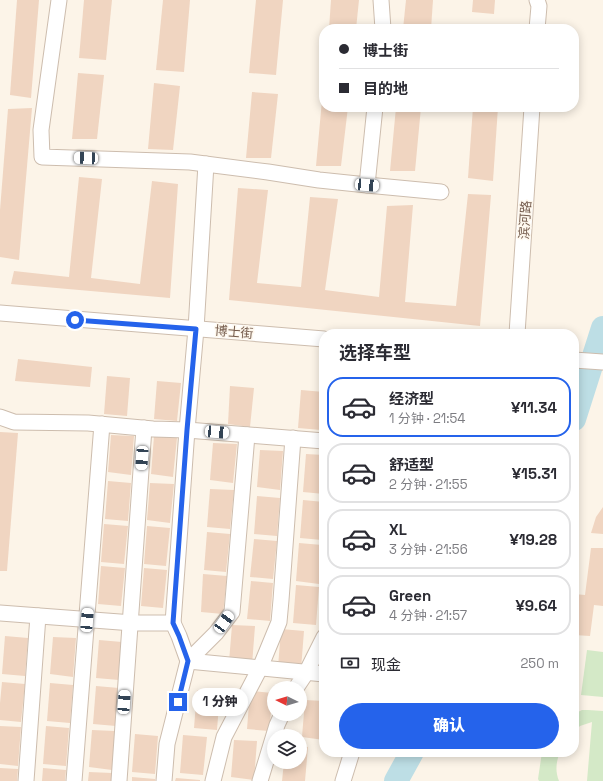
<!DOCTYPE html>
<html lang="zh">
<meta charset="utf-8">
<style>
:root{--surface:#fff;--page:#f7f7f7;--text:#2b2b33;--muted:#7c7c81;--line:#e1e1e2;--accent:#2563eb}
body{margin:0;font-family:"Space Grotesk","Noto Sans SC",sans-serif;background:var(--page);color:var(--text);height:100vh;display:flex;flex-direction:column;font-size:15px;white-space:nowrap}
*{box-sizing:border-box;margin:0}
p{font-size:13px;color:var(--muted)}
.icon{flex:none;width:22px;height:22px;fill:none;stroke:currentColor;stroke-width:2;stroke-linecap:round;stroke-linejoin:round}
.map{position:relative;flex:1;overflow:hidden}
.details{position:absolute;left:319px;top:329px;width:260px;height:428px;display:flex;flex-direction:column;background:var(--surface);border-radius:16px;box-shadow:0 2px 10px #0003}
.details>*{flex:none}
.hud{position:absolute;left:319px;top:24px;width:260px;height:88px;border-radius:16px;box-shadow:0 2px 10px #0003;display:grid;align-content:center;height:88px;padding:0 20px;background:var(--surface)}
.needle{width:26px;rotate:275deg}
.fabs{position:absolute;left:267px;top:681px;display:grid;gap:8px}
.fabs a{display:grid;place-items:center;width:40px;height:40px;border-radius:50%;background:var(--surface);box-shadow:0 2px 10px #0003;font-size:20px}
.end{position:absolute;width:18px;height:18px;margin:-9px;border:5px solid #2563eb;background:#fff;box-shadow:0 0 0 2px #fff}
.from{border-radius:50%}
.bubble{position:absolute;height:28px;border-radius:14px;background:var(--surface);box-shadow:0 2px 10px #0003;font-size:13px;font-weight:800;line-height:28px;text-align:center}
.car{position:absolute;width:12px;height:24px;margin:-12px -6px;border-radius:5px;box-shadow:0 0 3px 1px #0007;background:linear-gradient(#fff 24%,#345 0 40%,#fff 0 76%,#345 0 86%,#fff 0)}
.hud b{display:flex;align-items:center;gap:14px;height:38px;font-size:15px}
.hud b+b{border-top:1px solid var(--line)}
.hud i{width:10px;height:10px;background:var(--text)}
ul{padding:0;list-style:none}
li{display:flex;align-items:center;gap:12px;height:60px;margin:0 8px 6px;padding:0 12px;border:2px solid var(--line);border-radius:16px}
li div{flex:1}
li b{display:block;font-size:15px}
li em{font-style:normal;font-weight:800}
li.active{border-color:var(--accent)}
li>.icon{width:36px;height:36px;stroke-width:1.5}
h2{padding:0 20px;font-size:18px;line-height:48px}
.pay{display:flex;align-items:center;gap:10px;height:44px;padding:0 20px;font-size:15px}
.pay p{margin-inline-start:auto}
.primary-button{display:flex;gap:8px;margin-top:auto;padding:8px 20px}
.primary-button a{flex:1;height:46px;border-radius:24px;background:var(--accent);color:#fff;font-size:16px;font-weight:800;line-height:46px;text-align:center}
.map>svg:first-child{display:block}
.green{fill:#d4e9c7}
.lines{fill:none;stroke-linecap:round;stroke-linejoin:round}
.river{stroke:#bddee5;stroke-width:24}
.building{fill:#f0d5c1}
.minor-casing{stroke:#cdbdae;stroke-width:17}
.minor{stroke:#fff;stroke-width:15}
.route{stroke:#2563eb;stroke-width:5}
.labels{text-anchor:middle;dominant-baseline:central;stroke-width:3;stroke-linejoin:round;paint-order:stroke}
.street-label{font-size:13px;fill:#755c4d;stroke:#fef8ee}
</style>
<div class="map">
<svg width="603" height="781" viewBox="0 0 603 781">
<rect width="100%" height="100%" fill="#fcf4e8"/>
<!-- green -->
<g class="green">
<polygon points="587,650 603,652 603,697 581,695"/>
<polygon points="582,710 588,710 603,711 603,781 587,781 592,722 580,726 574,732 574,714"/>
<path d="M542 752H560C556 762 555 771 559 781H539L538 779Z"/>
</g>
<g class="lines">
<!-- river -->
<g class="river">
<polyline points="574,419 603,328"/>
<polyline points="396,781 412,752"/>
</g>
</g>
<!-- building -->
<g class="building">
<polygon points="17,0 39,0 31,98 10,95"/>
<polygon points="84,0 112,0 106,60 79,58"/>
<polygon points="163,0 190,0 184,72 156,70"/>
<polygon points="256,0 283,0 276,75 249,73"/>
<polygon points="331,0 359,0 356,29 329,29"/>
<polygon points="406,0 433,0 431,29 403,29"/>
<polygon points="473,0 495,0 494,14 472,12"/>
<polygon points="78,73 104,75 97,139 72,139"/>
<polygon points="154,83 180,86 173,150 148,149"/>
<polygon points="252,92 278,94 271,158 246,158"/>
<polygon points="322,100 324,100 324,107 348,107 341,166 316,166"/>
<polygon points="396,107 421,107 415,171 390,171"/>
<polygon points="473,107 498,107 493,181 468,178"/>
<polygon points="32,108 19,260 0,257 0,210 8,109"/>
<polygon points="79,177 102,179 91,278 140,284 152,181 178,184 170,298 11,284 14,271 69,277"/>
<polygon points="238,188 268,190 257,283 301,287 310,197 338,199 325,290 379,297 387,206 413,205 405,302 456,306 468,194 491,195 480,326 229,300"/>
<polygon points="18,359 92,367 90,387 15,381"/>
<polygon points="107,376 130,378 127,416 104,414"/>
<polygon points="157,381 181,383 177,421 154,419"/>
<polygon points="230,386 254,388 250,427 228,424"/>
<polygon points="301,390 324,392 321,430 298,428"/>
<polygon points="0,432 18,433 7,571 0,571"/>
<polygon points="111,435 134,436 131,475 108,472"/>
<polygon points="154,436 177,438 173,477 151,474"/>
<polygon points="213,443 237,444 233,483 210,480"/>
<polygon points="260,450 283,451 280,490 257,487"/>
<polygon points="306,454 324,455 324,494 303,492"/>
<polygon points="108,481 131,483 128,521 105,519"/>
<polygon points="150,483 174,484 170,523 147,520"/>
<polygon points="210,489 234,490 230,529 207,527"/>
<polygon points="257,496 280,498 277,536 254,534"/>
<polygon points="303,500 324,502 324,523 322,540 300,538"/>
<polygon points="603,507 603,534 591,533 596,517"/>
<polygon points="104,524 128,526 124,564 101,562"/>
<polygon points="147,526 170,528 166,566 144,564"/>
<polygon points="207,532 230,534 226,572 204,570"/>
<polygon points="254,539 277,541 273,579 250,577"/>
<polygon points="299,543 322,545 319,584 296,581"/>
<polygon points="591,548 603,548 603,606 594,605 590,636 574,635 574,594 585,595"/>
<polygon points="101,566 125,568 121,606 98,604"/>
<polygon points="144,568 167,570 163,608 141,606"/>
<polygon points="203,574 227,576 223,614 201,612"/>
<polygon points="251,581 273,583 270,621 247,619"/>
<polygon points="296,585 319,587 316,625 293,623"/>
<polygon points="232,625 255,626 252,665 229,662"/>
<polygon points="281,629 304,631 301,669 278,667"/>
<polygon points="5,636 28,638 25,676 2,674"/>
<polygon points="53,637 76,638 73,677 50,674"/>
<polygon points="99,640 122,642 119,680 96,678"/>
<polygon points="2,682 25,684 21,722 0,720 0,703"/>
<polygon points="50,683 73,685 70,723 47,721"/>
<polygon points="96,686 119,688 116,726 93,724"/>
<polygon points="197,690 220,692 217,730 194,728"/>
<polygon points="250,691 273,693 269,731 247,729"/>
<polygon points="305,700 324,701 324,740 302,737"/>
<polygon points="0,726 21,727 18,766 0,764"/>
<polygon points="46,726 69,728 66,766 43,764"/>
<polygon points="92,730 115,731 112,770 89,767"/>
<polygon points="135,734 158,736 155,774 132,772"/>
<polygon points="183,735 207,737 203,775 180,773"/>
<polygon points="234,740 257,741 254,780 231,777"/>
<polygon points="300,746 308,747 305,781 282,781 284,762 300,762"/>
<polygon points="0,768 18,769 17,781 0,781"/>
<polygon points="43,768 66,770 65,781 42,781"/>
<polygon points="89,772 112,773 112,781 88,781"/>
<polygon points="132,777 155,779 155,781 132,781"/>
<polygon points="176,778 200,780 200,781 175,781"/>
</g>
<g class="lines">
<!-- minor casing -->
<g class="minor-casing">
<g id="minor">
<polyline points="59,0 41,130 42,157 190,162 268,172 319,180 367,185 441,192"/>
<polyline points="381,0 383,29"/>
<polyline points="537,0 539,6 537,29"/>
<polyline points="367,185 375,107"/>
<polyline points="0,313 324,339"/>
<polyline points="517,334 532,107"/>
<polyline points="574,360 603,362"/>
<polyline points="0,417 14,422 88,423 153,429 187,430 324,441"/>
<polyline points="0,613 133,623 173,623 179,636 188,661 167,744 164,781"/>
<polyline points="173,623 187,430 196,329 206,164"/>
<polyline points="188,661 216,633 232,612 247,435"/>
<polyline points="188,661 324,674"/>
<polyline points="296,688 306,673 324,637"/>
<polyline points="26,781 38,616"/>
<polyline points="74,781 102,424"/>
<polyline points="119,781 144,428"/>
<polyline points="213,781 224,737 260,668 279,622 281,600 293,438"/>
<polyline points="260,781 277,725 282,714"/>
<polyline points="343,781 352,752"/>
</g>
</g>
<!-- minor -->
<use href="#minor" class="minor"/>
</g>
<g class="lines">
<!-- route -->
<polyline class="route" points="75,320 196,329 187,430 173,623 179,636 188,661 178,702"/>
</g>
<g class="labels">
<!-- street labels -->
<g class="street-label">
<text transform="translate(525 220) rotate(-86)">滨河路</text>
<text transform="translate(234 332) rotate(5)">博士街</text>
</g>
</g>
</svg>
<div class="fabs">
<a><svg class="needle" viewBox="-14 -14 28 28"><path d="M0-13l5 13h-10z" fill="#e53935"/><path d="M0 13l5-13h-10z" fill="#7c7c81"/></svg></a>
<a><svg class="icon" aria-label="layers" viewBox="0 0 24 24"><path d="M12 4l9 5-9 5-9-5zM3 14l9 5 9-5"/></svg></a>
</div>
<i class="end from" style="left:75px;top:320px"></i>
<i class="end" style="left:178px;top:702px"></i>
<div class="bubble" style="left:192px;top:688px;width:56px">1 分钟</div>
<i class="car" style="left:86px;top:158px;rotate:272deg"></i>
<i class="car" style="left:367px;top:185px;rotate:95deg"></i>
<i class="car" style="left:217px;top:432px;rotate:95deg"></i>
<i class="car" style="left:142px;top:458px;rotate:184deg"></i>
<i class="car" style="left:87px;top:620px;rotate:5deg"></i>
<i class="car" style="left:224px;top:622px;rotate:36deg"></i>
<i class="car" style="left:124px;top:702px;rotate:4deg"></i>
<div class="hud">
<b><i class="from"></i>博士街</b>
<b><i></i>目的地</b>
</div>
<section class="details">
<h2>选择车型</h2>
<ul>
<li class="active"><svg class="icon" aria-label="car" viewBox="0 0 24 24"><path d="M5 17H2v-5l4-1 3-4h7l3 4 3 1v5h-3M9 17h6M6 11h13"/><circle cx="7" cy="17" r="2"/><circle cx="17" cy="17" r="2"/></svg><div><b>经济型</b><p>1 分钟 · 21:54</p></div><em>¥11.34</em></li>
<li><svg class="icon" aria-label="car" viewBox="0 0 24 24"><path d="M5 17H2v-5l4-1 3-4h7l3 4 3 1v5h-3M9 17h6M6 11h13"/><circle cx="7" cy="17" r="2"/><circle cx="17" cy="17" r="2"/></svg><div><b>舒适型</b><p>2 分钟 · 21:55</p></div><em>¥15.31</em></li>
<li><svg class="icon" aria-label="car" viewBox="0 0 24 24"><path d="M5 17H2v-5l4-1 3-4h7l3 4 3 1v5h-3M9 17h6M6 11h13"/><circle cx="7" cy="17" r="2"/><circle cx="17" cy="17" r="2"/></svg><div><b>XL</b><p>3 分钟 · 21:56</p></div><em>¥19.28</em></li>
<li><svg class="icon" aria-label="car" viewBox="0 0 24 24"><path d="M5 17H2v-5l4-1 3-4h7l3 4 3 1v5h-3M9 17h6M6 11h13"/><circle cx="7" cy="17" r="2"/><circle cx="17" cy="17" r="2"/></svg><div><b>Green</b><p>4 分钟 · 21:57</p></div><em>¥9.64</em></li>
</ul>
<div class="pay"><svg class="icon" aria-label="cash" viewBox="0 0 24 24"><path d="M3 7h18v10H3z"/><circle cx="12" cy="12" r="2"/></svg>现金<p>250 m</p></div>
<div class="primary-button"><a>确认</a></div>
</section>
</div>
